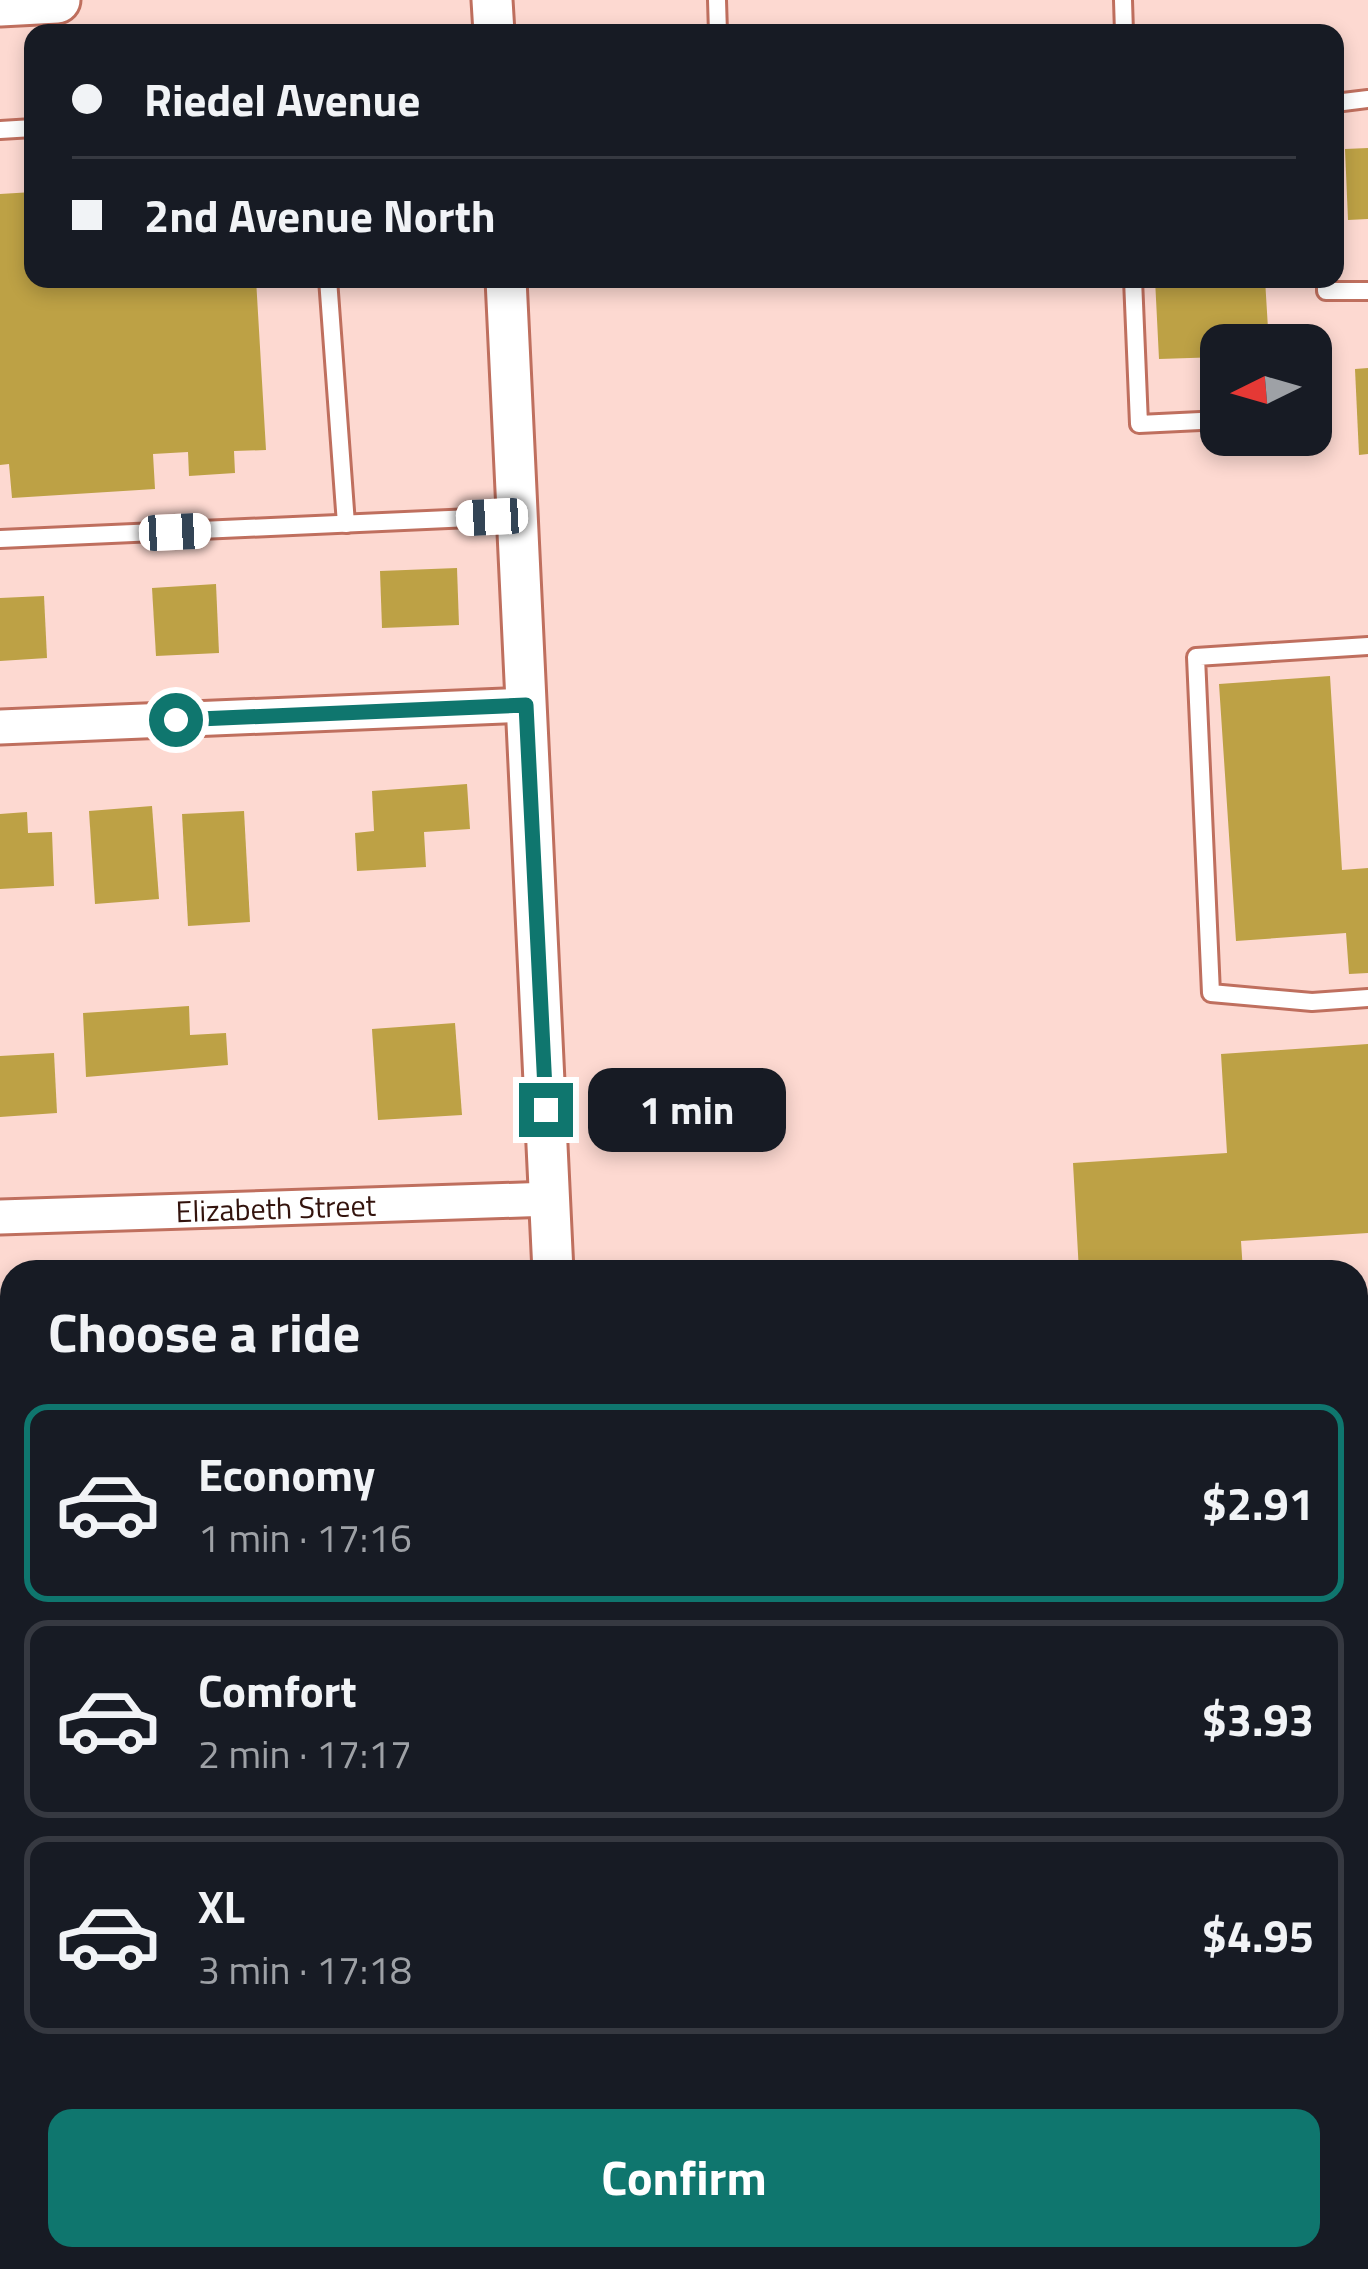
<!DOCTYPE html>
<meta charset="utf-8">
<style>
:root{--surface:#171b24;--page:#20242c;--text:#f1f3f6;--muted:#9ea1a6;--line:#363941;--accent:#0f766e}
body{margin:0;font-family:"Titillium Web",sans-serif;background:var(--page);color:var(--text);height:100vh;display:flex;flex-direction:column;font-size:45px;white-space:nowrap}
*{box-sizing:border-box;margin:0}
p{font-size:39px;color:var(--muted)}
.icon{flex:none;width:66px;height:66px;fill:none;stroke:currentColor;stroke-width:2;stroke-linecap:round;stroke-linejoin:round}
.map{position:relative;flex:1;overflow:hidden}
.sheet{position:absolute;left:0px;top:1260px;width:1368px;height:1011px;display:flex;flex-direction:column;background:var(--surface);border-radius:36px 36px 0 0;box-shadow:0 6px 18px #0003}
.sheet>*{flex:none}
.top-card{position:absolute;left:24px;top:24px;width:1320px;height:264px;border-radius:24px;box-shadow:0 6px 18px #0003;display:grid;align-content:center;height:264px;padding:0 48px;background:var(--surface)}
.needle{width:78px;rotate:265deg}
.fabs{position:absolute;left:1200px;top:324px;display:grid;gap:24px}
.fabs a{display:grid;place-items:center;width:132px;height:132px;border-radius:24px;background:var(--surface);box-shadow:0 6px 18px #0003;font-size:60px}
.end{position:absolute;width:54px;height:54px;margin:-27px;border:15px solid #0f766e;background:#fff;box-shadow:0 0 0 6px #fff}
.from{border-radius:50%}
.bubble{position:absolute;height:84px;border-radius:24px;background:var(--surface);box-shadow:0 6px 18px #0003;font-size:39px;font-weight:700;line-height:84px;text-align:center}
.car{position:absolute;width:36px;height:72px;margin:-36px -18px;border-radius:15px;box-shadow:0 0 9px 3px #0007;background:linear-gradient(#fff 24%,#345 0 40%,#fff 0 76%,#345 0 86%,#fff 0)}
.top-card b{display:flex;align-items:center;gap:42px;height:114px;font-size:45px}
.top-card b+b{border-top:3px solid var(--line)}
.top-card i{width:30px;height:30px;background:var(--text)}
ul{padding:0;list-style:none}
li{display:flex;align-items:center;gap:36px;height:198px;margin:0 24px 18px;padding:0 24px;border:6px solid var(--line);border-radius:24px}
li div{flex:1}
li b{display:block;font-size:45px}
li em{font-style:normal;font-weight:700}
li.selected{border-color:var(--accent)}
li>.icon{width:108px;height:108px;stroke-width:1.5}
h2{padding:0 48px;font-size:54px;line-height:144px}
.action{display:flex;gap:24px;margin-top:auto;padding:24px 48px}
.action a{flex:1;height:138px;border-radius:24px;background:var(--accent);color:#fff;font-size:48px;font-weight:700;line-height:138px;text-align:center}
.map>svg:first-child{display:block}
.building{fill:#bda145}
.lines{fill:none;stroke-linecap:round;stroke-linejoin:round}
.service-casing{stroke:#bf6f5e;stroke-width:22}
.minor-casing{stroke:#bf6f5e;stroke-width:39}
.tertiary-casing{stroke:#bf6f5e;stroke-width:45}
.secondary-casing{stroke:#bf6f5e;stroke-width:51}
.service{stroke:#fff;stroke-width:16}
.minor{stroke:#fff;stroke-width:33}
.tertiary{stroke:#fff;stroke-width:39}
.secondary{stroke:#fff;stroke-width:45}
.route{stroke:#0f766e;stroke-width:15}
.labels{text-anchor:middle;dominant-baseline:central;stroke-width:12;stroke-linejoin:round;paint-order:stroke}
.street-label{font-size:30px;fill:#33130d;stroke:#fdd9d1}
</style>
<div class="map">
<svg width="1368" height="2269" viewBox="0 0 1368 2269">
<rect width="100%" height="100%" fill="#fdd9d1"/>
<!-- building -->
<g class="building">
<polygon points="1368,148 1368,219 1348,220 1345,149"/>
<polygon points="33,192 33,279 256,279 266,450 234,451 235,473 189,476 188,452 153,454 155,489 12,498 9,464 0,465 0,194"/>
<polygon points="1155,279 1265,279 1269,345 1221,345 1221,357 1159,359"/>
<polygon points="1368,368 1368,454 1359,455 1355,369"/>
<polygon points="457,568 459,625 382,628 380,571"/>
<polygon points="216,584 219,653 156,656 152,588"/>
<polygon points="44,596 47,658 0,661 0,598"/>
<polygon points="1330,676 1342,870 1368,868 1368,973 1349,974 1346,933 1236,941 1219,684"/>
<polygon points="467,784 470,829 424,832 426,867 357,871 355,833 374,831 372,791"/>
<polygon points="152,806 159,899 95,904 89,811"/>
<polygon points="244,811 250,922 188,926 182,814"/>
<polygon points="27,812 28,833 52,832 54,886 0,889 0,814"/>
<polygon points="189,1006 190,1035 226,1033 228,1065 86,1077 83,1013"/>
<polygon points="455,1023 462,1115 378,1120 372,1029"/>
<polygon points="1368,1044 1368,1233 1241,1241 1243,1272 1079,1272 1073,1163 1227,1153 1221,1054"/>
<polygon points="54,1053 57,1113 0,1117 0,1056"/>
<polygon points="12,1328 12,1401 0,1402 0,1329"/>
<polygon points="1356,1435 1368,1435 1368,1539 1356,1540"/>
<polygon points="1368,1545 1368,1721 1356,1722 1356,1546"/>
<polygon points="12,1591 12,1661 3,1661 0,1592"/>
<polygon points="12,1741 12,1854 0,1855 0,1743"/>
<polygon points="1356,1919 1368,1919 1368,2074 1356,2075"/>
<polygon points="12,1986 12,2102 0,2103 0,1987"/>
<rect x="1356" y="2132" width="12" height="112"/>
<polygon points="12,2184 12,2245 0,2245 0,2185"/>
<rect x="414" y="2259" width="66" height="10"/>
<polygon points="723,2259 998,2259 999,2263 926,2269 724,2269"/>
<polygon points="225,2261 226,2269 180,2269 179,2266"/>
</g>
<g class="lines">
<!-- service casing -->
<g class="service-casing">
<g id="service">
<polyline points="717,0 718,33"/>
<polyline points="1123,0 1124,33"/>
<polyline points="1335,103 1368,99"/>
<polyline points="0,130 33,128"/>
<polyline points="328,279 346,524"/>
<polyline points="1133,279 1139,424 1221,420"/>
<polyline points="1326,279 1326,291 1368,291"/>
<polyline points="0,539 517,516"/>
<polyline points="1368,646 1196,657 1211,993 1312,1002 1368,998"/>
<polyline points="1356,1307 1368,1306"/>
<polyline points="1356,1411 1368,1411"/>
<polyline points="1356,1801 1368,1801"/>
</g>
</g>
<!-- minor casing -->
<g class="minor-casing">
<g id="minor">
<polyline points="0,727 527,705"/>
<path id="s1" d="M0 1217 551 1199"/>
<polyline points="0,1482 12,1482"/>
<polyline points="0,1916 12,1915"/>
<polyline points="332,2259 332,2269"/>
</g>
</g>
<!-- tertiary casing -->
<g class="tertiary-casing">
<g id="tertiary">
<polyline points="492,0 494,33"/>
<polyline points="506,279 553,1272"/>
<polyline points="602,2259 602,2269"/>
</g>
</g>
<!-- secondary casing -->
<g class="secondary-casing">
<polyline id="secondary" points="0,3 57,0"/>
</g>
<!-- service -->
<use href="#service" class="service"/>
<!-- minor -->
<use href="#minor" class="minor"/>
<!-- tertiary -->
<use href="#tertiary" class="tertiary"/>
<!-- secondary -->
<use href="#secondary" class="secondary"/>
</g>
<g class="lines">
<!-- route -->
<polyline class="route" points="176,720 526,705 546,1110"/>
</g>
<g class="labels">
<!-- street labels -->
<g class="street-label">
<text stroke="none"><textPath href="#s1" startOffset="276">Elizabeth Street</textPath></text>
</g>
</g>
</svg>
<div class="fabs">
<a><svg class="needle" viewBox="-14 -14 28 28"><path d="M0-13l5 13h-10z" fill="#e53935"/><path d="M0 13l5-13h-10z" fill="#9ea1a6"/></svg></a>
</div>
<i class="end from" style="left:176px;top:720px"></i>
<i class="end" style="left:546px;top:1110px"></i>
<div class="bubble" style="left:588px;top:1068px;width:198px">1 min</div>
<i class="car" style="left:492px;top:517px;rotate:267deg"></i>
<i class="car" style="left:175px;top:532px;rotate:87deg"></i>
<div class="top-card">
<b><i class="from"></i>Riedel Avenue</b>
<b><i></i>2nd Avenue North</b>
</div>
<section class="sheet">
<h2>Choose a ride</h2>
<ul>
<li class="selected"><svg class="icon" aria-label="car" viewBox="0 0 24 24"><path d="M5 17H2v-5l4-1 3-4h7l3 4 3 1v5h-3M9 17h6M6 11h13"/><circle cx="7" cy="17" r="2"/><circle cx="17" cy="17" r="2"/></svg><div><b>Economy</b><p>1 min · 17:16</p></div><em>$2.91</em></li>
<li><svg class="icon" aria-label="car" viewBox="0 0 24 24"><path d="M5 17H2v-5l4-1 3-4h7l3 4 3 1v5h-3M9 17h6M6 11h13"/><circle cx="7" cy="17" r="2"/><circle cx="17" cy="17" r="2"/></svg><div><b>Comfort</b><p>2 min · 17:17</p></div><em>$3.93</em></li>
<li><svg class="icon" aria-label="car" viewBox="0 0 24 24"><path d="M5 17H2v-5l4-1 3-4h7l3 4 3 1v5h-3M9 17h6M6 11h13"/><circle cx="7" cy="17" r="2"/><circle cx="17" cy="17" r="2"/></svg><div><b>XL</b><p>3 min · 17:18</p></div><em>$4.95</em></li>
</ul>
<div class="action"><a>Confirm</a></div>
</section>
</div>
